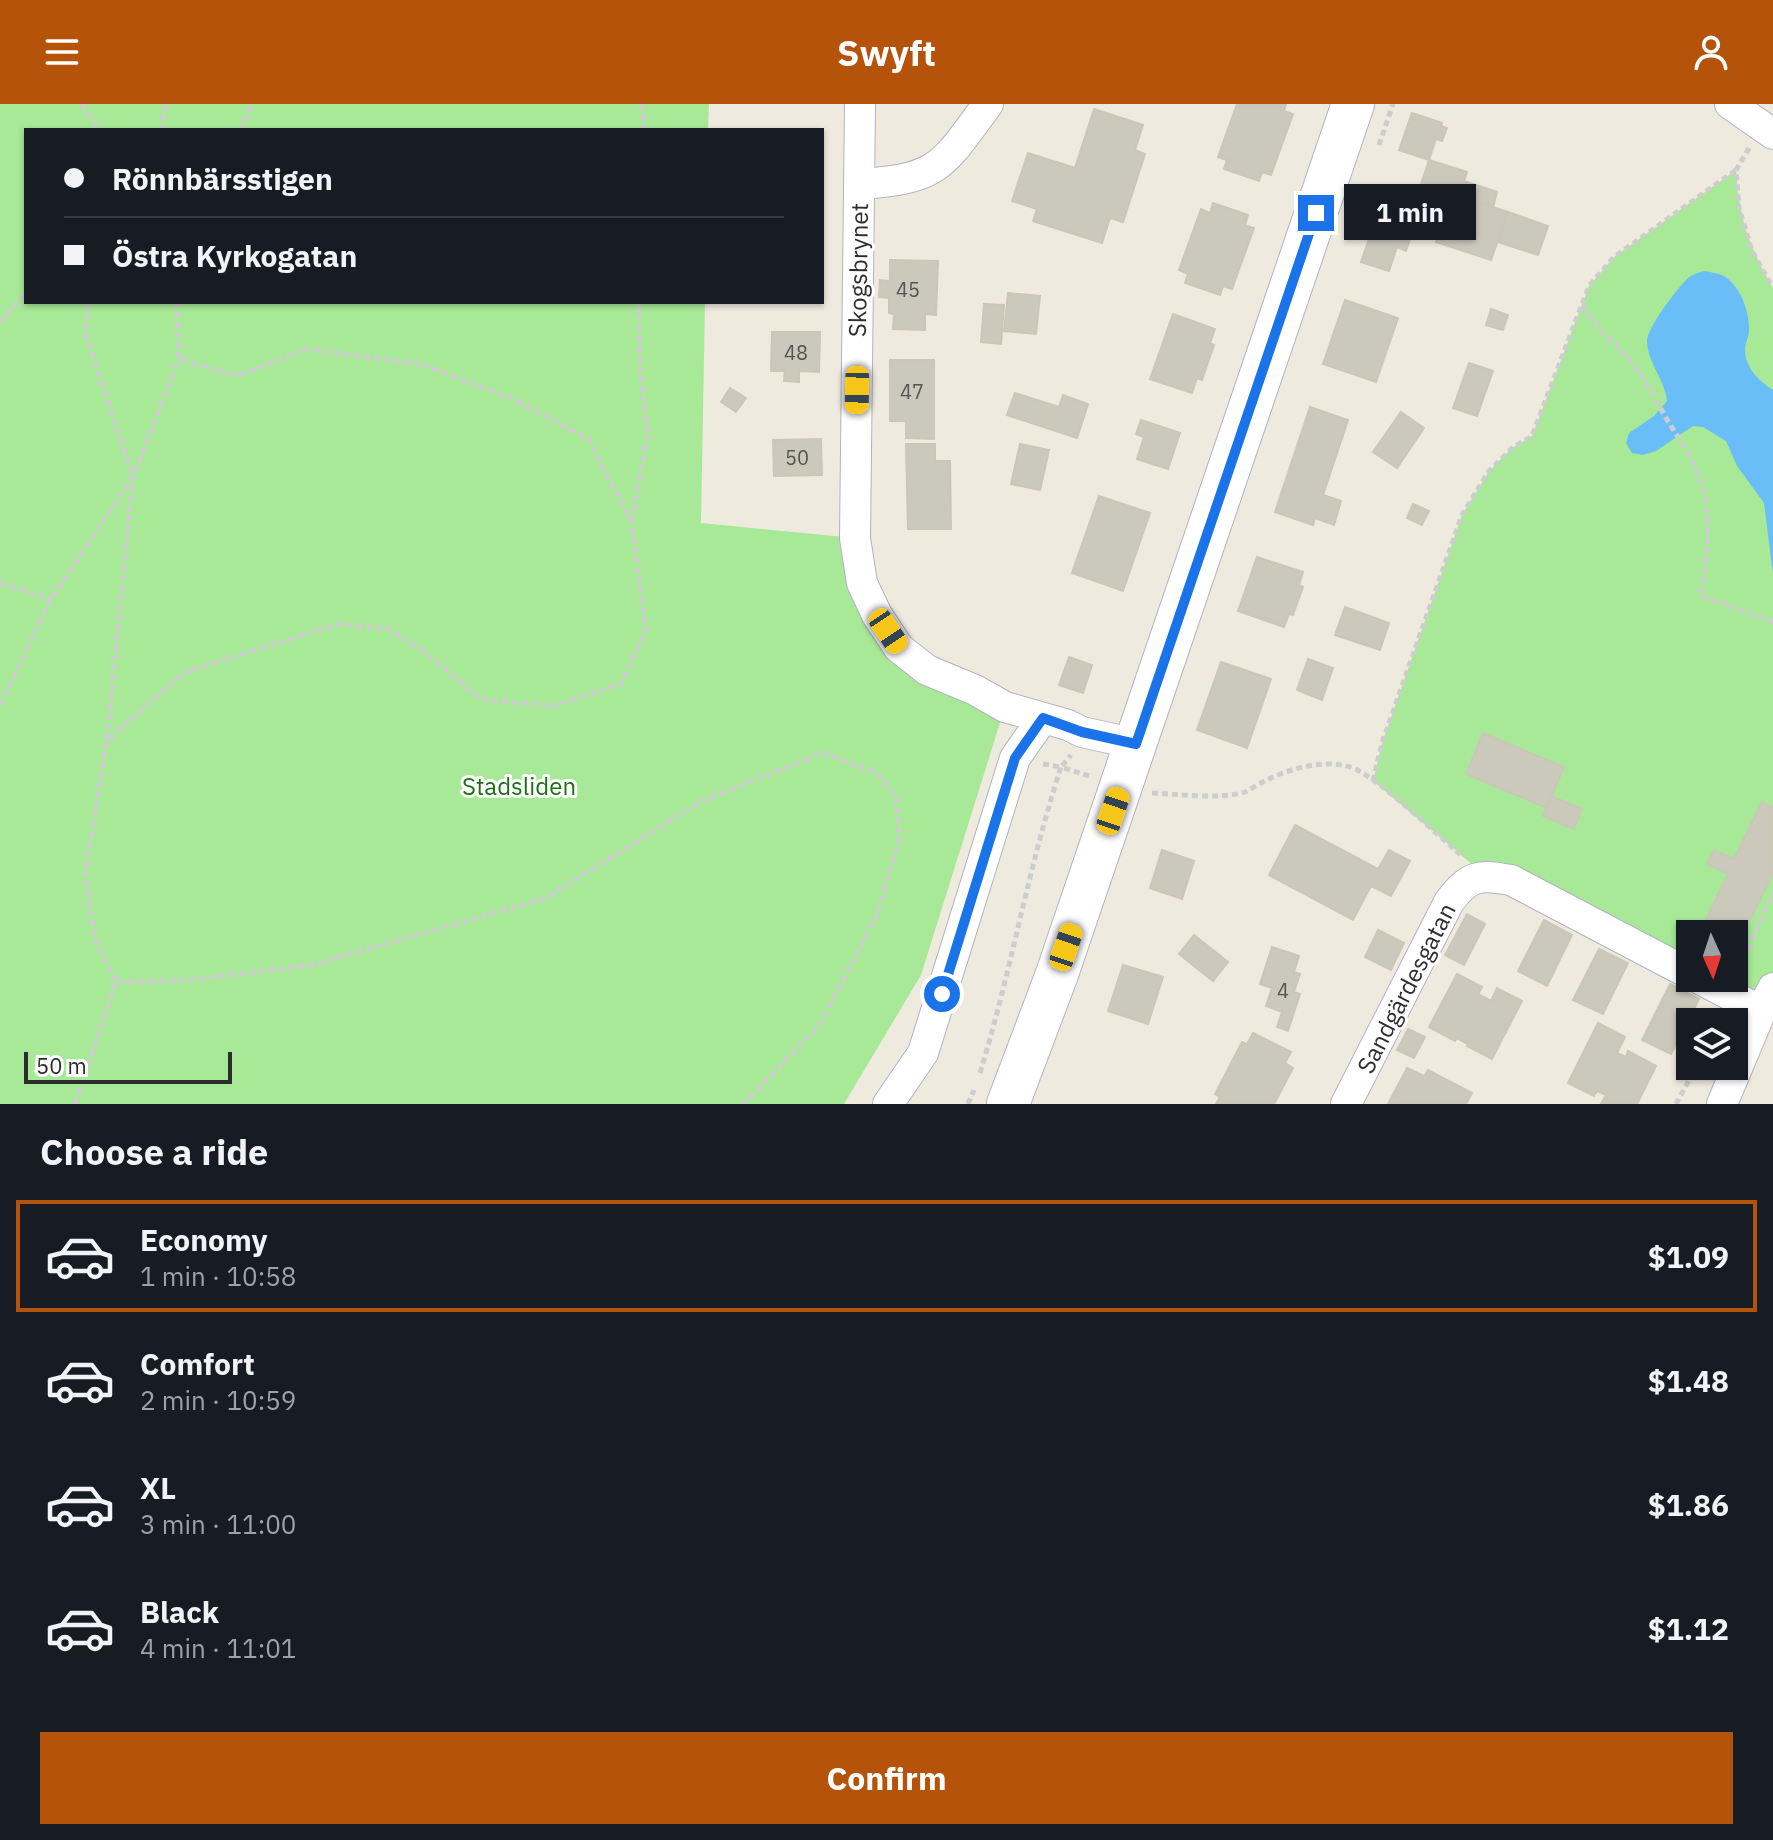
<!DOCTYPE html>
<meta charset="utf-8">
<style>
:root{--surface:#171b24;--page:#242831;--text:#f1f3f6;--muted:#9ea1a6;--line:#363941;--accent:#b45309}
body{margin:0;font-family:"IBM Plex Sans",sans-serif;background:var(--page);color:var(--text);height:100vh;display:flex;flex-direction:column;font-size:30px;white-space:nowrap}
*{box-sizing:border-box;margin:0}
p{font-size:26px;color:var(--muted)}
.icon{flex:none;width:44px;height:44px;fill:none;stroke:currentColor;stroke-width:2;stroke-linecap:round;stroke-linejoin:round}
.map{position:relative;height:1000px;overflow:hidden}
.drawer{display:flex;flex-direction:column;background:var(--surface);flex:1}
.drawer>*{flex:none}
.banner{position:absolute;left:24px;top:24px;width:800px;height:176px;border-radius:0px;box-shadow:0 2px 6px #0004;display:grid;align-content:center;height:176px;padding:0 40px;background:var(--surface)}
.needle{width:52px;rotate:177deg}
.fabs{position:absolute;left:1676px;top:816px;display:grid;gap:16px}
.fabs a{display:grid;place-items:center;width:72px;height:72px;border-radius:0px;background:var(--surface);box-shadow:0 2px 6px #0004;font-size:40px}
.scale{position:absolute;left:24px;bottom:20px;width:208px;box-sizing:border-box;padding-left:8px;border:4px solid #2d2d2d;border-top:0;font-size:22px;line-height:28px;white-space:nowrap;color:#2d2d2d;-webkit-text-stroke:6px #fff;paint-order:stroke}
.end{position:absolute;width:36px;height:36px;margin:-18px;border:10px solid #1a73e8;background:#fff;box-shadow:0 0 0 4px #fff}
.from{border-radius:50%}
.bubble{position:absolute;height:56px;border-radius:0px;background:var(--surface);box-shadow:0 2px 6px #0004;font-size:26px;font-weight:700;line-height:56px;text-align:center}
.car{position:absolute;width:24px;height:48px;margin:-24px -12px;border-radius:10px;box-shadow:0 0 6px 2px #0007;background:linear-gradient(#f5c518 24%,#345 0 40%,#f5c518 0 76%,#345 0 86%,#f5c518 0)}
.banner b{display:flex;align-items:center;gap:28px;height:76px;font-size:30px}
.banner b+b{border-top:2px solid var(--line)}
.banner i{width:20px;height:20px;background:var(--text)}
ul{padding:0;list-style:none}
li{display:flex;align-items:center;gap:24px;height:112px;margin:0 16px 12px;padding:0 24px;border:4px solid transparent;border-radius:0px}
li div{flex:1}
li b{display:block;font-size:30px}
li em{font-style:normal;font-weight:700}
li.on{border-color:var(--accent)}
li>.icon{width:72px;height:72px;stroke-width:1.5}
h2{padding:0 40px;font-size:36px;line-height:96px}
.cta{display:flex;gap:16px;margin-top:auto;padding:16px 40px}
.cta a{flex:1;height:92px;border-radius:0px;background:var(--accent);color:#fff;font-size:32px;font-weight:700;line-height:92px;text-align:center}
header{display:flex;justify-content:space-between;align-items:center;height:104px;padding:0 40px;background:var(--accent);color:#fff;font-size:36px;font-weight:700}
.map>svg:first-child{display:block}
.green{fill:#a7e997}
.water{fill:#6abef8}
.building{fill:#cbc8bc;stroke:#cbc7b7;stroke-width:2}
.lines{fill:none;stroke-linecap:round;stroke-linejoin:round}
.street-casing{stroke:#b2b3c1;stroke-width:32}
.secondary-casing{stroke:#b2b3c1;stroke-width:44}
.path{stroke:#cdcdcd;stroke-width:5;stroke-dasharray:6 4;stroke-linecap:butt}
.street{stroke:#fff;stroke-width:30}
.secondary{stroke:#fff;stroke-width:42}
.route{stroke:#1a73e8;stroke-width:10}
.labels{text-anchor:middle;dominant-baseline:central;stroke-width:6;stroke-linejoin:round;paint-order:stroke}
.number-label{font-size:20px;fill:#545451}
.street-label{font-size:24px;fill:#2d2d2d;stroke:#fff}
.park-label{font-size:24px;fill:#1b7115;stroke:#fff}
</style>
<header><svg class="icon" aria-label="menu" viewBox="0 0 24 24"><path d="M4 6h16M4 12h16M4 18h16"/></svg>Swyft<svg class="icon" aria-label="person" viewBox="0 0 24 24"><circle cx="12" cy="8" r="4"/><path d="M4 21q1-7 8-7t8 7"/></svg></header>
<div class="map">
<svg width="1773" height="1000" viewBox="0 0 1773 1000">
<rect width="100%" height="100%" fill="#efeade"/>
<!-- green -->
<g class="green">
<polygon points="0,0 709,0 708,26 26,26 26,198 705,198 701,419 855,434 899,544 1005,603 921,871 844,1000 0,1000"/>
<path d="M1736 66C1740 116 1748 141 1773 184V884L1761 907 1698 874H1734V830H1690V870L1486 772 1373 677 1382 639 1462 411 1489 367 1512 344 1532 332 1589 182 1614 153Z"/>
</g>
<!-- water -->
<path class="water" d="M1704 167C1710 168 1717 169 1722 171 1740 180 1750 208 1749 227 1749 233 1745 239 1745 245 1745 264 1759 277 1773 286V470L1764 399 1737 362 1726 337 1703 323 1693 322 1656 347 1643 351 1632 349 1626 339 1629 329 1654 312 1667 297C1665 276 1648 259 1647 238 1646 225 1677 185 1687 175 1691 171 1698 169 1704 167Z"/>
<!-- building -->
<g class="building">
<polygon points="1237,0 1286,0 1284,7 1293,10 1271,71 1262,68 1259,77 1224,65 1227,56 1218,53"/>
<polygon points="1094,5 1143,21 1135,46 1145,50 1123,118 1110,114 1102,139 1033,117 1037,105 1012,97 1028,49 1075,64"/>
<polygon points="1412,9 1442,19 1441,22 1447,24 1442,37 1436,35 1429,56 1399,46"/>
<polygon points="1429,56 1467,68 1464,77 1497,88 1493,103 1421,80"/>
<polygon points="1452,90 1508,108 1491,156 1436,138"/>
<polygon points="1384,91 1412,101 1404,123 1413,126 1406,147 1397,143 1389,167 1361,158"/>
<polygon points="1213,99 1248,111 1245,121 1254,124 1232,185 1223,182 1220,191 1185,179 1188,170 1179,166 1201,105 1210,109"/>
<polygon points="1508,108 1548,122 1538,151 1498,138"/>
<polygon points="890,156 938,157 936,211 925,210 925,226 893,225 894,210 889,209 889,194 879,193 880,176 890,177"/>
<polygon points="1008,189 1040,192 1036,230 1004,227"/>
<polygon points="1345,196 1398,214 1376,278 1323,260"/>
<polygon points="984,200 1004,201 1001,240 981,238"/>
<polygon points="1491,205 1508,211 1503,226 1486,221"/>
<polygon points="1173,210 1215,225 1210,239 1214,241 1202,276 1197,274 1192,289 1150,275"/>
<polygon points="772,228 820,228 819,268 799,267 799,278 784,277 785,267 771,267"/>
<polygon points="890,256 934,256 934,335 906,334 906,317 890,317"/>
<polygon points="1469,259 1493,267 1477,312 1453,304"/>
<polygon points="730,284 746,294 736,308 721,298"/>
<polygon points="1015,289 1059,303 1063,291 1088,300 1077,334 1007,311"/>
<polygon points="1310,303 1348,316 1323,391 1341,397 1334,421 1315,414 1313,421 1275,408"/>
<polygon points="1401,308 1424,324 1397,364 1373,348"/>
<polygon points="1141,316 1180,329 1168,365 1137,355 1144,333 1136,330"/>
<polygon points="821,335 822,371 774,372 773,336"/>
<polygon points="906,340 935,340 935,357 950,357 951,425 908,425"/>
<polygon points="1020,340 1049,346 1040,386 1011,380"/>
<polygon points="1099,392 1150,409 1123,487 1072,469"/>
<polygon points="1413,400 1429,407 1422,421 1407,414"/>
<polygon points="1257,453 1303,468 1299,481 1303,483 1293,511 1289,510 1284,523 1238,507"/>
<polygon points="1345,503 1389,519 1380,546 1335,531"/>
<polygon points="1069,553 1092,561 1083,589 1059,581"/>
<polygon points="1308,555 1333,564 1322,596 1297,586"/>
<polygon points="1221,558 1271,575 1247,644 1197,626"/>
<polygon points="1483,629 1564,663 1547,704 1466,670"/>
<polygon points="1551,692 1582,705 1574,725 1543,712"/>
<polygon points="1762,698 1773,704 1773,769 1739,838 1734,836 1734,830 1722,830 1703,821 1728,770 1707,760 1714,746 1734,755"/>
<polygon points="1295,721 1378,765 1389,746 1410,757 1391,792 1371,782 1353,816 1269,771"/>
<polygon points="1162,746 1194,757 1182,795 1150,784"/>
<polygon points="1467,810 1485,820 1464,861 1445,851"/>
<polygon points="1544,816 1572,831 1547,882 1518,867"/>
<polygon points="1378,826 1404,839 1391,866 1365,853"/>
<polygon points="1194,831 1228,858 1213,877 1179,850"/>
<polygon points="1272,843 1299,852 1294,868 1300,870 1294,888 1300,890 1288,927 1277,923 1282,908 1266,902 1272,884 1260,880"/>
<polygon points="1599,845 1628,859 1603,910 1573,896"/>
<polygon points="1123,861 1163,873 1148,920 1108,907"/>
<polygon points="1457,870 1482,883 1478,890 1491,897 1497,884 1522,897 1492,955 1467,942 1468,940 1457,934 1455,937 1429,923"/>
<polygon points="1670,880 1699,895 1671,950 1642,936"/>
<polygon points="1598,919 1625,933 1617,949 1626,953 1628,947 1656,962 1637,1000 1601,1000 1606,991 1597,987 1594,992 1568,979"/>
<polygon points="1408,925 1425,933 1414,954 1397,946"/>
<polygon points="1253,929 1291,948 1285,959 1293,964 1274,1000 1216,1000 1220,993 1215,990 1242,938 1247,940"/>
<polygon points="1407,964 1424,972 1428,966 1472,989 1466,1000 1388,1000"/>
</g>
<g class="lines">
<!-- street casing -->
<g class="street-casing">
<g id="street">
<polyline points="860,0 855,434 862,479 877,511 899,544 927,566 975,586 1005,603 1068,621 1082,628 1136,640"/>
<polyline points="1730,0 1773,30"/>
<path d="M859 80C940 75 942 62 988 0"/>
<polyline points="1698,874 1761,907"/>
<polyline points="888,1000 923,949 1015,654 1043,614"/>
<path d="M1346 1000 1449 798C1469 771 1479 770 1511 776L1690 870"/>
<polyline points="1722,1000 1761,907 1773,884"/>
</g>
</g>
<!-- secondary casing -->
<g class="secondary-casing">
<polyline id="secondary" points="1008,1000 1057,870 1353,0"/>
</g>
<!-- path -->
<g class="path">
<polyline points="82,0 99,26"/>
<polyline points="642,0 644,26"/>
<polyline points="161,26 166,0"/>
<polyline points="240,26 252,0"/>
<polyline points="1379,41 1393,0"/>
<polyline points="1749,44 1736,66 1739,104 1752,147 1773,184"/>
<polyline points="177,198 179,255 237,272 306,245 421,260 515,296 588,335 631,417 646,526 621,580 553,602 481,595 425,548 389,525 338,520 183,569 107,637 85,771 95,836 116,878 180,877 312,861 546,794 704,696 823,649 877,669 896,693 900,732 877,810 820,921 743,1000"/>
<path d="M1583 201C1595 226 1613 235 1630 256 1645 275 1655 294 1666 314 1675 328 1684 342 1692 357 1713 397 1710 448 1700 491L1773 518"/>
<polyline points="0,218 26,189"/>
<polyline points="632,416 648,329 640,266 639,198"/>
<polyline points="0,479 51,495"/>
<polyline points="0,601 51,495 133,373 86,231 88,198"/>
<polyline points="107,636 133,373 179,255"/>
<polyline points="1043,660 1061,663 1071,651"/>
<polyline points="1373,677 1382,639 1462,411 1489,367 1512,344 1532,332 1589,182 1614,153 1736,66"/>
<path d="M1152 689C1178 690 1221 696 1245 688 1252 685 1259 679 1267 676 1291 664 1323 655 1350 663 1376 671 1437 731 1461 751"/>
<polyline points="1740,864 1773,788"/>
<path d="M980 969C1011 868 1028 764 1061 663L1089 672"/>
<polyline points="75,1000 116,878"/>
<polyline points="968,1000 974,986"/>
<polyline points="1676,1000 1697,962"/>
</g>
<!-- street -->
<use href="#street" class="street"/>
<!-- secondary -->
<use href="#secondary" class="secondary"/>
</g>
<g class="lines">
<!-- route -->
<polyline class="route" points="942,890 1015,654 1043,614 1082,628 1136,640 1316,109"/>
</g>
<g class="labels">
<!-- number labels -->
<g class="number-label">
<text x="908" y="185">45</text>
<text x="796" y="248">48</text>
<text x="912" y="287">47</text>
<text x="797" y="353">50</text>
<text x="1283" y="886">4</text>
</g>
<!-- street labels -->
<g class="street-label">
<text transform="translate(858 166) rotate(-89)">Skogsbrynet</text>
<text transform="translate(1406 884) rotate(-63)">Sandgärdesgatan</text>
</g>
<!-- park labels -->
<g class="park-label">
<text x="519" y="682">Stadsliden</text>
</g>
</g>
</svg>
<div class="fabs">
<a><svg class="needle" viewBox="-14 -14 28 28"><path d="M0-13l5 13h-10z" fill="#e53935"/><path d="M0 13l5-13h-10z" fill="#9ea1a6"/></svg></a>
<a><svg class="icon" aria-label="layers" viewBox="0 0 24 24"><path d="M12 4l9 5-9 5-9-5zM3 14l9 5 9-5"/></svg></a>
</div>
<div class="scale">50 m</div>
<i class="end from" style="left:942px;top:890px"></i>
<i class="end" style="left:1316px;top:109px"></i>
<div class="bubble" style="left:1344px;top:80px;width:132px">1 min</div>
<i class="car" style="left:857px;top:286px;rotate:181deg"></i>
<i class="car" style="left:888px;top:527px;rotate:146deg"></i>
<i class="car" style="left:1113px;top:707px;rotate:19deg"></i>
<i class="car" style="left:1066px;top:843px;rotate:19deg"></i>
<div class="banner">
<b><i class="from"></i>Rönnbärsstigen</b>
<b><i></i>Östra Kyrkogatan</b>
</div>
</div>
<section class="drawer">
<h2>Choose a ride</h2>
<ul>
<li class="on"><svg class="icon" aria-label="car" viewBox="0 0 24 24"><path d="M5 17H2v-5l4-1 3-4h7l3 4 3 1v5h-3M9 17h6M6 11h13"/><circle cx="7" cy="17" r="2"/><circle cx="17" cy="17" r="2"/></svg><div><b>Economy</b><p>1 min · 10:58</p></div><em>$1.09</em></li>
<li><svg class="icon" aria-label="car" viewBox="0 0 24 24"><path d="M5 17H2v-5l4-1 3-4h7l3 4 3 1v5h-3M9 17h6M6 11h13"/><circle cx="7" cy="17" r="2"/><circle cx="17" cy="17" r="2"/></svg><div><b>Comfort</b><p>2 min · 10:59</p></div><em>$1.48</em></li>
<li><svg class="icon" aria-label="car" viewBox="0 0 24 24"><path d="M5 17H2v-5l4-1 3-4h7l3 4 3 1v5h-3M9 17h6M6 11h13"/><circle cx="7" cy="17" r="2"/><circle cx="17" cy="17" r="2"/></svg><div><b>XL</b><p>3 min · 11:00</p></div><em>$1.86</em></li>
<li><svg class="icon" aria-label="car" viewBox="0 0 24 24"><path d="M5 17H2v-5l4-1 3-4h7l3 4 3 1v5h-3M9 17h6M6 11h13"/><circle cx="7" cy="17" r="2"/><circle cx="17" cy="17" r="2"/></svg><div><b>Black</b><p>4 min · 11:01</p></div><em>$1.12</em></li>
</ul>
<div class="cta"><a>Confirm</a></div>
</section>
